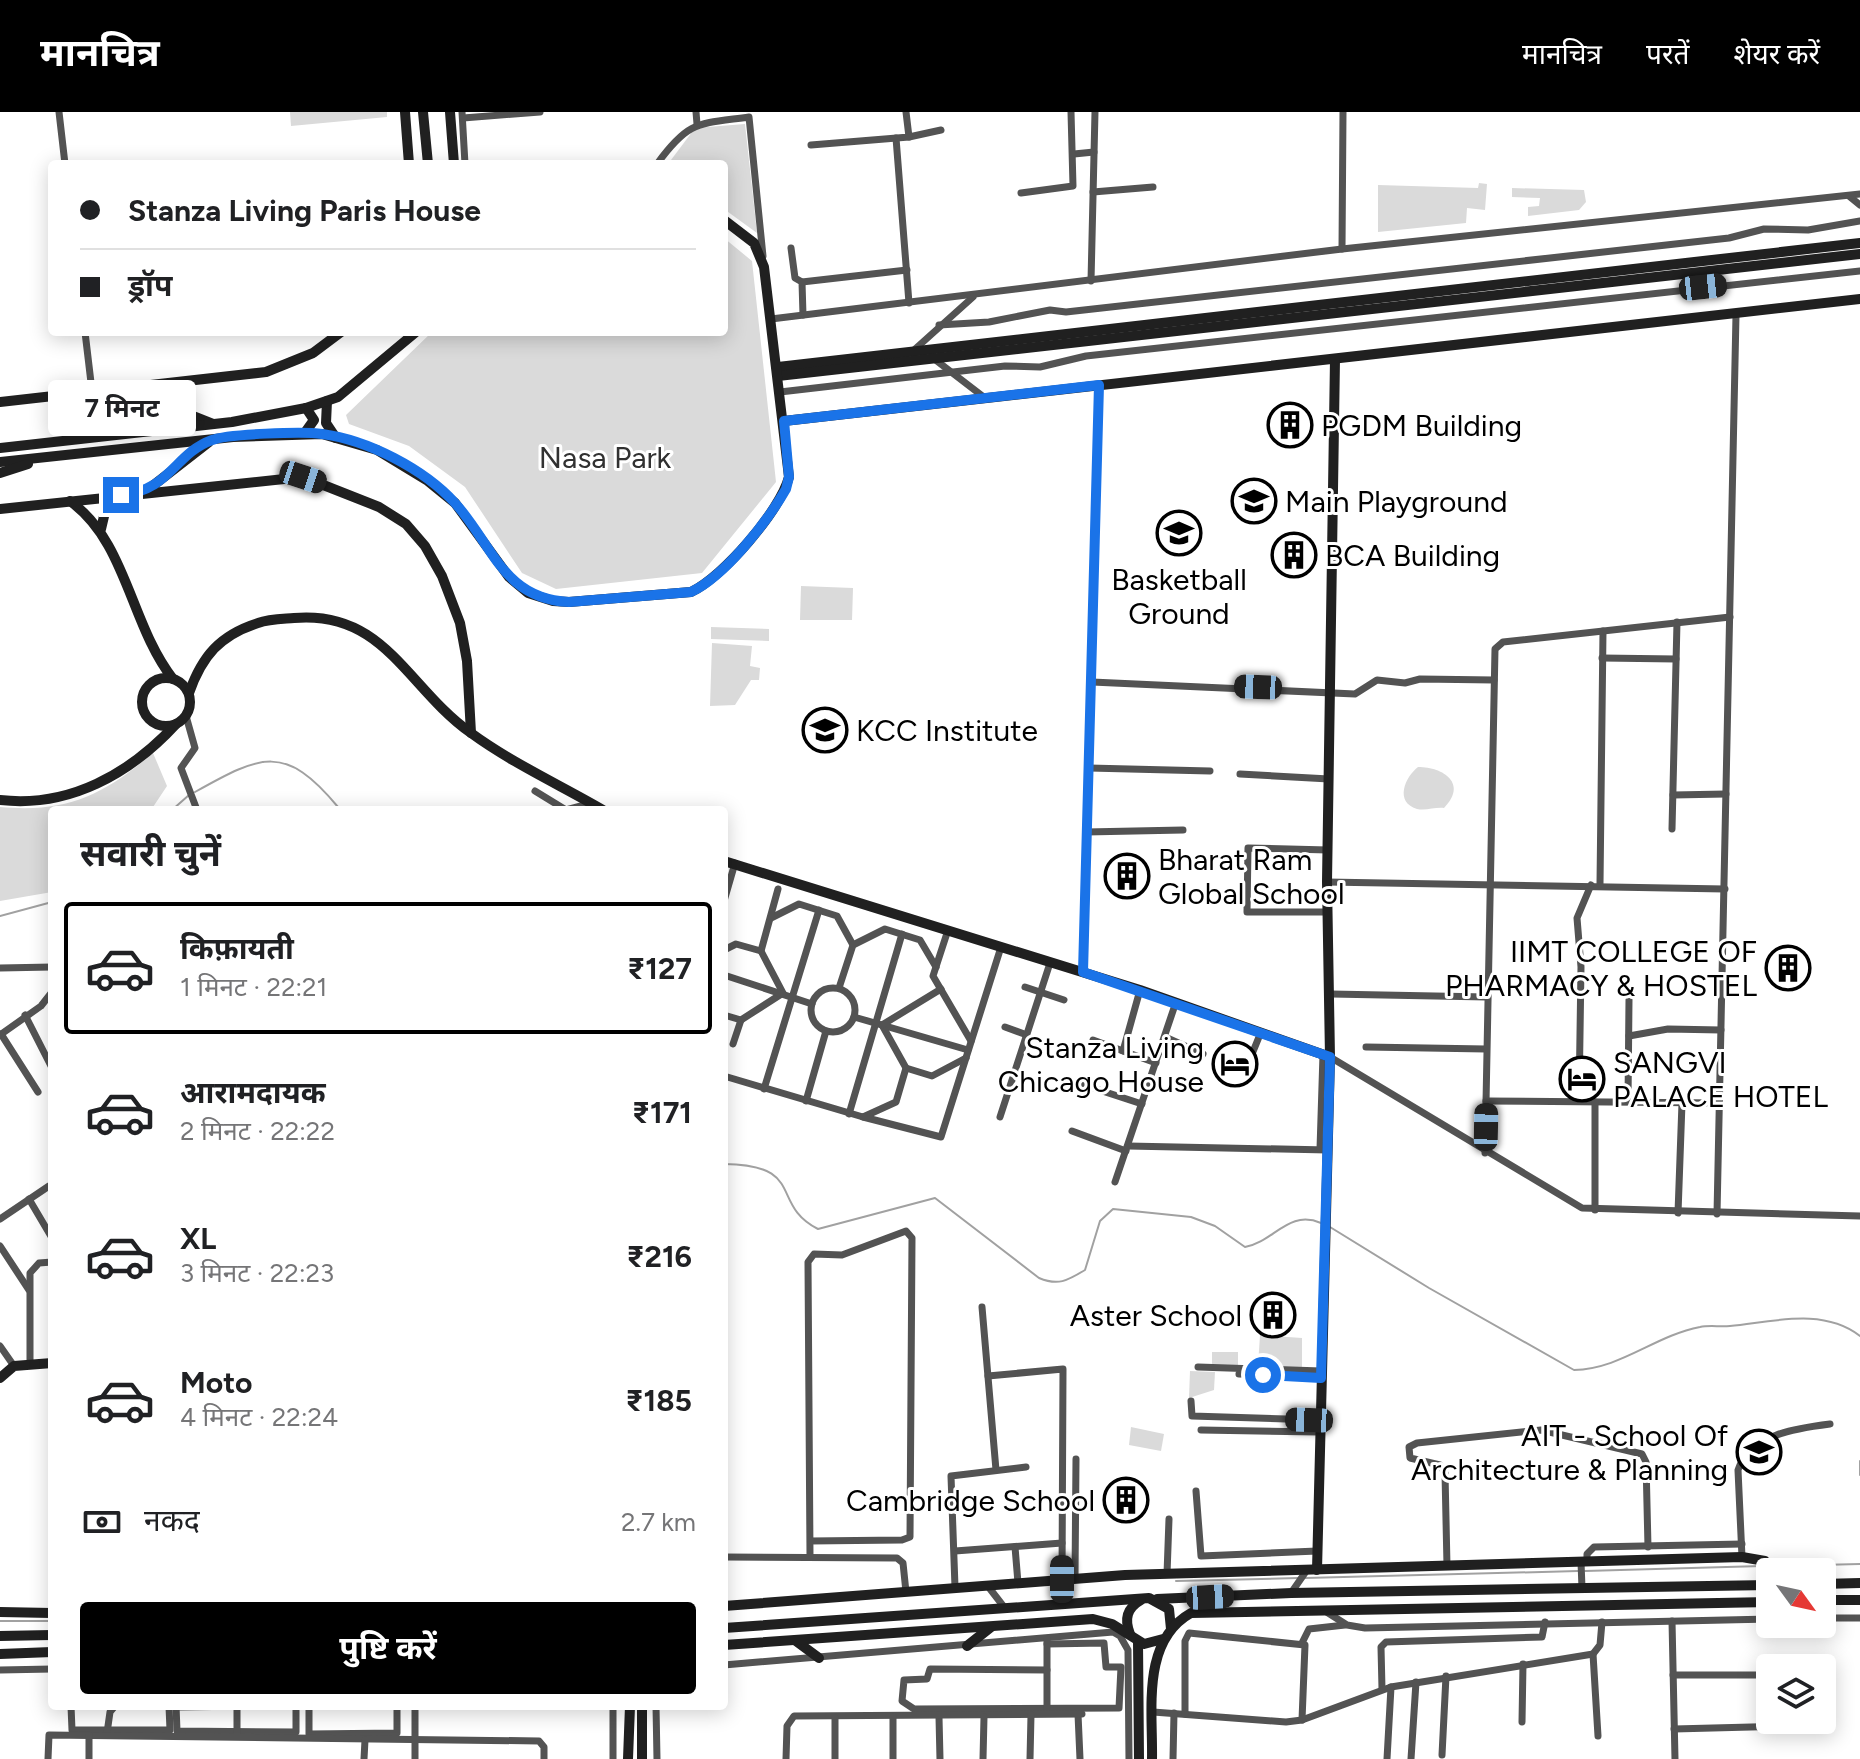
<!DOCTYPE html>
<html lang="hi">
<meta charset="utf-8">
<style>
:root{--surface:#fff;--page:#f2f2f2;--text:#202124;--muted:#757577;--line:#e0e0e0;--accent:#000}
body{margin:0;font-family:Figtree,"Noto Sans Devanagari",sans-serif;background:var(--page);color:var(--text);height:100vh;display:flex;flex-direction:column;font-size:30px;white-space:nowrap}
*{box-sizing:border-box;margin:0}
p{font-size:26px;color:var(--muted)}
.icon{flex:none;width:44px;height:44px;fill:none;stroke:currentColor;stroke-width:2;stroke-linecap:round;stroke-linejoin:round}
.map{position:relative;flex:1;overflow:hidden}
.panel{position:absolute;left:48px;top:694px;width:680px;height:904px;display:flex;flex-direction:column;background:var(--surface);border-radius:8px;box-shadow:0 4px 20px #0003}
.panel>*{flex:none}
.guide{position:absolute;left:48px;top:48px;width:680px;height:176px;border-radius:8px;box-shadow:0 4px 20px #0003;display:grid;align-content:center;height:176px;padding:0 32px;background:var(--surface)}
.needle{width:52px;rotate:123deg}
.tools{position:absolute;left:1756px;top:1446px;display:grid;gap:16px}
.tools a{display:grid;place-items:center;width:80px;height:80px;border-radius:8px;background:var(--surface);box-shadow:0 4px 20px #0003;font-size:40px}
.end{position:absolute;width:36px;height:36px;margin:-18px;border:10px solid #1a73e8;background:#fff;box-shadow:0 0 0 4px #fff}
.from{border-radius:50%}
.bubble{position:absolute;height:56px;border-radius:8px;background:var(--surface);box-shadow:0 4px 20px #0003;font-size:26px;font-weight:700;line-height:56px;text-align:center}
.car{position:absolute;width:24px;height:48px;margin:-24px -12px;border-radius:10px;box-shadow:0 0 6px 2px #0007;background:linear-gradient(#222 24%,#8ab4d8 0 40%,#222 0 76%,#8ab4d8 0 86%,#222 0)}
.guide b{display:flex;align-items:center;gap:28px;height:76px;font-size:30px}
.guide b+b{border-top:2px solid var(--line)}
.guide i{width:20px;height:20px;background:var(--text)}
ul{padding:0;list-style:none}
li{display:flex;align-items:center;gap:24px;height:132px;margin:0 16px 12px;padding:0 16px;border:4px solid transparent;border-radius:8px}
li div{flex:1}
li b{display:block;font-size:30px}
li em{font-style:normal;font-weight:700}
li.selected{border-color:var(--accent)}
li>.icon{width:72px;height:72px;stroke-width:1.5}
h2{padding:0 32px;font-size:36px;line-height:96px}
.pay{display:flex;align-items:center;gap:20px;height:88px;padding:0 32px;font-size:30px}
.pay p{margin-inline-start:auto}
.primary-button{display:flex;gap:16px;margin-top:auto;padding:16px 32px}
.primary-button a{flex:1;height:92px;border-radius:8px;background:var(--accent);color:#fff;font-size:32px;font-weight:700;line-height:92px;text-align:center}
header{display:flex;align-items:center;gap:48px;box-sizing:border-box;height:112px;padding:0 40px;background:var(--accent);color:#fff}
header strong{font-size:38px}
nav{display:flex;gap:44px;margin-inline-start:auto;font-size:28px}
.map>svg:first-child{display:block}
.green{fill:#dadada}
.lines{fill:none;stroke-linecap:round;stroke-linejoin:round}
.stream{stroke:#a1a1a1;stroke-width:2}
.street{stroke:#535353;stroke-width:7}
.secondary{stroke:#202020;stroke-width:10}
.route{stroke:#1a73e8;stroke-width:10}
.labels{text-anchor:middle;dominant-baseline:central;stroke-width:6;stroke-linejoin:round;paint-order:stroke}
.poi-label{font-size:30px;fill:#000;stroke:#fff;text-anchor:start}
.park-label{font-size:30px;fill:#313131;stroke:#fff}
</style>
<header>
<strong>मानचित्र</strong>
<nav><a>मानचित्र</a><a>परतें</a><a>शेयर करें</a></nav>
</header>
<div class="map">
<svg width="1860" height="1647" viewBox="0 0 1860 1647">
<rect width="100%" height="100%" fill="#fff"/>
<!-- green -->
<g class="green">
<polygon points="290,0 387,0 387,5 291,14"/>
<polygon points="745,12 757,121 724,97 724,52 668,52 695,16"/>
<polygon points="1479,71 1487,72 1485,98 1467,96 1466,111 1378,120 1378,73 1478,76"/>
<polygon points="1512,76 1584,78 1586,90 1579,98 1528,104 1528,95 1539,94 1540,86 1512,85"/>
<polygon points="724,126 752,149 776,370 702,461 556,477 522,461 465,375 409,334 349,312 346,303 432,220 724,220"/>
<polygon points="801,474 853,476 852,508 800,508"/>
<polygon points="711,515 769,517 769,529 711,527"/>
<polygon points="712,531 752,534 750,554 760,556 759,568 751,568 735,593 710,594"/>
<path d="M153 641 167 674 151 698H52V780L0 789V695C67 701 102 684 153 641Z"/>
<path d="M1418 655C1444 655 1468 672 1444 696 1435 695 1426 699 1417 697 1394 690 1405 665 1418 655Z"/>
<polygon points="1260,1223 1302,1226 1302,1256 1258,1254"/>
<polygon points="1212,1240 1238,1240 1238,1255 1212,1254"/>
<polygon points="1190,1259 1215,1260 1214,1278 1189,1286"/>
<polygon points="1131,1315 1164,1322 1161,1339 1129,1333"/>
</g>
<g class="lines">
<!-- stream -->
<g class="stream">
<path d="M195 680C261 643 285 631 338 695L381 698"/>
<polyline points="172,698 189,683"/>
<polyline points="0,804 52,790"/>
<path d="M724 1052C807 1053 769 1092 818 1117L935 1086 1039 1166C1058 1174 1067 1169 1085 1158L1100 1109 1113 1097 1191 1105 1215 1114 1245 1135C1274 1130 1288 1097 1321 1111"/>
<path d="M1330 1115 1429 1176 1574 1258C1621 1257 1654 1224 1700 1215 1709 1213 1720 1215 1730 1214 1772 1210 1823 1195 1860 1224"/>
<polyline points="1860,1349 1860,1363"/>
<polyline points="1777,1454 1860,1452"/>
<polyline points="1585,1459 1762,1454"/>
<polyline points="1305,1466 1578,1459"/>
<polyline points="1176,1469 1298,1466"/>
<polyline points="0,1509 52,1509"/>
</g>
<!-- street -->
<g class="street">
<polyline points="59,0 65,52"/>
<polyline points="462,0 465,52"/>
<polyline points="696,0 697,12"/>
<polyline points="463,6 540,0"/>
<polyline points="909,25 941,18"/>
<polyline points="896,26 909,191"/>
<polyline points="811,33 909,25 906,0"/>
<polyline points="1074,42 1094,40"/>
<path d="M657 52C689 8 698 12 749 5L763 144"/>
<polyline points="1093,80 1153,75"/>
<polyline points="1021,81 1073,74 1071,0"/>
<polyline points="1849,84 1860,93"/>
<polyline points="791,136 795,166 802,170 803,203"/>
<polyline points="1342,137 1343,0"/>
<polyline points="1091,169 1095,0"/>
<polyline points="802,170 907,158"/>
<polyline points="771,207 1342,137 1860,82"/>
<polyline points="939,213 989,210 1050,198 1066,200 1729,126 1764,117 1808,118 1860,109"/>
<polyline points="85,220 92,279"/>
<polyline points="914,238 973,185"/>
<polyline points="933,246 985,286"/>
<polyline points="780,280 1005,254 1040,255 1086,244 1860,159"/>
<polyline points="1602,546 1676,547"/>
<polyline points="1092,570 1355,582 1377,568 1405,571 1420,567 1494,568"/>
<polyline points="186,604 195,636 181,656 197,698"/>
<polyline points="1089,656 1210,659"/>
<polyline points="1240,662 1329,667"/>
<polyline points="535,679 566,698 592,691"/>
<polyline points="1673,683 1726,682"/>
<polyline points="1672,717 1677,510"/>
<polyline points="1086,720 1183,718"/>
<polyline points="1327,770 1725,777"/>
<polyline points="1600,772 1603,519"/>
<polyline points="724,789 735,751"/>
<polyline points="1327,800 1247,800 1248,736 1328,738"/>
<polyline points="771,806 799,792 837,804 853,833"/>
<polyline points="948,818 933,864 971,929"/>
<polyline points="724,838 736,832 761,839 783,881 741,908 724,903"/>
<polyline points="761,839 778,777"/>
<polyline points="0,856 52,855"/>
<polyline points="1083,860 1099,273"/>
<polyline points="724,863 812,892"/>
<polyline points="1025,875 1064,888"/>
<polyline points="839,876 853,833 885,817 920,828 936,855"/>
<circle cx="833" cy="898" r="22"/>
<polyline points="1331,882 1487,885"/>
<polyline points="25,903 52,956"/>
<polyline points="854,905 968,938"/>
<polyline points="882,913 906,956 932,964 966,946"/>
<polyline points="882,913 941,877"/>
<polyline points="1005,915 1027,923"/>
<polyline points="1,922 38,980"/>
<polyline points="0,923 41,894 52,880"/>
<polyline points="1629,924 1668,917 1721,918"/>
<polyline points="1165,925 1203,942"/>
<polyline points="1093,928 1156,951"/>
<polyline points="733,932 741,908"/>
<polyline points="1366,935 1486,937"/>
<polyline points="1123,939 1140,878"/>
<polyline points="1330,945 1582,1096 1860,1104"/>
<polyline points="1250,947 1261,920"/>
<polyline points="724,964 863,1005 896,990 906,956"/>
<polyline points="1084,973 1142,992"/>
<polyline points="764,977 819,798"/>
<polyline points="806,989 826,919"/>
<polyline points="1486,989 1719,991"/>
<polyline points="1579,989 1581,855 1577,806 1591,773"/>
<polyline points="1628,989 1629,888"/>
<polyline points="849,1002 902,822"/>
<polyline points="863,1005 941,1025 1001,835"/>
<polyline points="1000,1005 1050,851"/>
<polyline points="1072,1019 1126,1039"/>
<polyline points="1128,1034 1328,1038"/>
<polyline points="1320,1037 1323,942"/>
<polyline points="1485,1041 1495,537 1503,530 1730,505"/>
<polyline points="1115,1070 1176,890"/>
<polyline points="29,1087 52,1126"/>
<polyline points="1595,1098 1595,990"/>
<polyline points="1678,1101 1682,991"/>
<polyline points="1717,1102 1736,203"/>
<polyline points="0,1107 49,1074"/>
<polyline points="0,1134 29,1178"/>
<polyline points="982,1195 996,1358"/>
<polyline points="0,1234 14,1254"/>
<polyline points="30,1251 30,1161 39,1151 52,1150"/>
<polyline points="1198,1255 1321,1259"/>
<polyline points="1239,1262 1321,1266"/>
<polyline points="988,1264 1063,1257 1062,1467"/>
<polyline points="1191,1289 1192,1304 1319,1308"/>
<polyline points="1201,1318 1319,1320"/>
<polyline points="1196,1379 1201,1444 1317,1439"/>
<polyline points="810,1429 902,1428 910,1425 912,1126 906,1119 842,1143 814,1142 808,1150 810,1444"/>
<polyline points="1015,1435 1018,1471"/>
<polyline points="955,1439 1062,1431"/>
<polyline points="724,1445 897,1446 903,1451 906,1480"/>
<path d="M1742 1445 1738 1358C1750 1322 1798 1316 1830 1312"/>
<polyline points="1581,1450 1582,1476"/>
<polyline points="1587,1450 1587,1442 1594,1435 1742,1432"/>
<polyline points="1447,1454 1445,1361 1440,1353 1410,1346 1409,1335 1417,1331 1541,1318 1642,1342 1646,1350 1648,1435"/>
<polyline points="1167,1462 1169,1407"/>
<polyline points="1075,1466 1076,1347"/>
<polyline points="987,1473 1004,1495"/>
<polyline points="955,1475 951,1364 1026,1355"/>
<polyline points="1291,1481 1307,1458"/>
<polyline points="1325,1499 1347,1513 1365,1516 1770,1507"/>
<polyline points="1822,1506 1860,1506"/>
<polyline points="1672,1509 1675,1647"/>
<polyline points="1302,1531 1309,1517 1345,1513"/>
<polyline points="1047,1532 1104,1531 1106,1555 1121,1555 1119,1596 914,1597 902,1589 904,1568 927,1567 930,1557 1047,1558"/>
<polyline points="1593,1542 1598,1624"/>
<polyline points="724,1553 1113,1520 1120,1524 1128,1538 1129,1647"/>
<polyline points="0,1558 52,1557"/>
<polyline points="1673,1563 1770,1563"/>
<polyline points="1382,1577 1381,1535 1386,1530 1542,1525 1545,1510"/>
<polyline points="71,1594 72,1618 170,1618 169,1594"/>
<polyline points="176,1594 177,1619 296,1620 296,1594"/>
<polyline points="309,1594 309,1622 397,1621 397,1594"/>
<polyline points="415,1594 415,1647"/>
<polyline points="613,1594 613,1647"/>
<polyline points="656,1594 657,1647"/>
<polyline points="176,1595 250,1594"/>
<polyline points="1047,1596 1047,1527"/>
<polyline points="1153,1600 1286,1610 1302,1608 1391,1575 1593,1542 1600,1533 1602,1510"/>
<polyline points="1078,1602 1080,1647"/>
<polyline points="1185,1602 1185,1529 1189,1521 1305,1533 1302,1608"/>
<polyline points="939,1605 940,1647"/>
<polyline points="1522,1610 1523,1552"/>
<polyline points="1674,1617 1792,1614"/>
<polyline points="107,1621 110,1600 115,1594"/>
<polyline points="237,1624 237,1594"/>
<polyline points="1442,1643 1446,1564"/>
<polyline points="48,1647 49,1623 539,1629 544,1635 544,1647"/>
<polyline points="89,1647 89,1623"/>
<polyline points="364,1647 365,1628"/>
<polyline points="786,1647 787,1614 794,1604 1082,1602"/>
<polyline points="835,1647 835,1606"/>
<polyline points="893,1647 893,1605"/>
<polyline points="983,1647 984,1605"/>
<polyline points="1030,1647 1031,1603"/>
<polyline points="1173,1647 1174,1601"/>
<polyline points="1387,1647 1391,1575"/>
<polyline points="1411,1647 1416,1570"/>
</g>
<!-- secondary -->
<g class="secondary">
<polyline points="405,0 409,52"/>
<polyline points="423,0 428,52"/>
<polyline points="450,0 454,52"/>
<polyline points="778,255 1860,131"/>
<polyline points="778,264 1860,142"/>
<polyline points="115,279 160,291 213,312"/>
<polyline points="327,289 326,311 336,326"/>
<polyline points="0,290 266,260 313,241 341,220"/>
<polyline points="784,309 1860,187"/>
<polyline points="304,322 314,308 306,296"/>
<polyline points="0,336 232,310 306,296 338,285 416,220"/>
<path d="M0 350 233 325 322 322 377 338 428 369 455 391 509 465 528 481 553 489 569 490 691 480C723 465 780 399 789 365L764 155 754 131 724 108"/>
<polyline points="0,361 28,352"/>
<polyline points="146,379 209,330"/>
<path d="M70 389C127 430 130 512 173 567"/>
<polyline points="0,397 303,365 379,395 406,412 425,434 442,464 460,511 467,549 471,621"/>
<polyline points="101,417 105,400 121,383"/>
<circle cx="166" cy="590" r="24"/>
<path d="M189 581C202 544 220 523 258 511 269 507 282 507 294 506 385 498 407 576 471 621 512 651 560 673 603 698"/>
<path d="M0 688C69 696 130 662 176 612"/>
<polyline points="724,749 1140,878 1330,945"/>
<polyline points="0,1266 14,1254 52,1251"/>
<polyline points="1317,1458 1330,945 1327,770 1335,247"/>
<polyline points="1822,1472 1860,1471"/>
<polyline points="1157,1487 1291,1481 1770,1473"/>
<polyline points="1822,1488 1860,1488"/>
<polyline points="724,1494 1125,1463 1742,1445 1765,1449 1775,1460"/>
<polyline points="0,1500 52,1501"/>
<polyline points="724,1516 1149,1486 1169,1497 1171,1517"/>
<path d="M1130 1522C1124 1507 1127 1496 1141 1488"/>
<polyline points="0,1524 52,1523"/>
<polyline points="796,1529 819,1546"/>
<polyline points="1138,1529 1139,1647"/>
<polyline points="724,1533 1093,1507 1112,1512 1144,1532 1163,1527"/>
<polyline points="967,1534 991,1515"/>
<polyline points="0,1542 52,1540"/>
<polyline points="642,1594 642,1647"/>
<polyline points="628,1647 630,1594"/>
<path d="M1152 1647C1153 1598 1141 1529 1191 1501L1770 1490"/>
</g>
</g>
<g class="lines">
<!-- route -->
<path class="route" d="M121 383C171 378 174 342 212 328 227 322 304 319 322 322 368 328 424 357 455 391 493 433 503 487 569 490L691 480C725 464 767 410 786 377L789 365 784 309 1099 273 1083 860 1330 945 1321 1266 1263 1263"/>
</g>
<!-- icons -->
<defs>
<g id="building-ring" transform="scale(2.3)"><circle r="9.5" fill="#fff" stroke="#000" stroke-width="1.5"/><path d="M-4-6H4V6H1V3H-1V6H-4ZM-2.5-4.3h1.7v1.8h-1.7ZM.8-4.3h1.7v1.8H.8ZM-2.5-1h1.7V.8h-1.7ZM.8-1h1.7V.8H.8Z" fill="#000"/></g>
<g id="university-ring" transform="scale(2.3)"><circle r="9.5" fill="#fff" stroke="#000" stroke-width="1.5"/><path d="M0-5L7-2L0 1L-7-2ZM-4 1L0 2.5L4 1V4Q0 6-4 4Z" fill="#000"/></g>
<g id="hotel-ring" transform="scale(2.3)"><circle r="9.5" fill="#fff" stroke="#000" stroke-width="1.5"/><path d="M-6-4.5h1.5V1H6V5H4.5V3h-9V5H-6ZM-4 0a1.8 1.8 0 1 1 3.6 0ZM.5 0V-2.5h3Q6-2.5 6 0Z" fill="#000"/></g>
</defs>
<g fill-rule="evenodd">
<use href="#building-ring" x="1290" y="313"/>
<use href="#university-ring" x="1254" y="389"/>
<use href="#university-ring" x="1179" y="421"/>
<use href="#building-ring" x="1294" y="443"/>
<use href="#university-ring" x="825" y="618"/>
<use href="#building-ring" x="1127" y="764"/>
<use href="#building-ring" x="1788" y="856"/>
<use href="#hotel-ring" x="1235" y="952"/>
<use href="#hotel-ring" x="1582" y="967"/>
<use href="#building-ring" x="1273" y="1203"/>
<use href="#university-ring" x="1759" y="1340"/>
<use href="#building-ring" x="1126" y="1388"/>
</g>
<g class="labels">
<!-- poi labels -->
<g class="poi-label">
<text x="1321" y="313">PGDM Building</text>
<text x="1285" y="389">Main Playground</text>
<text x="1325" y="443">BCA Building</text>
<text x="1179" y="467" text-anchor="middle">Basketball<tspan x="1179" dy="34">Ground</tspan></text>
<text x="856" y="618">KCC Institute</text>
<text x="1158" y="747">Bharat Ram<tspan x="1158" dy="34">Global School</tspan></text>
<text x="1757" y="839" text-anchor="end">IIMT COLLEGE OF<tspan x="1757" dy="34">PHARMACY &amp; HOSTEL</tspan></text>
<text x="1204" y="935" text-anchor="end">Stanza Living<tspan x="1204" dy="34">Chicago House</tspan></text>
<text x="1613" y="950">SANGVI<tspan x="1613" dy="34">PALACE HOTEL</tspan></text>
<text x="1242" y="1203" text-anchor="end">Aster School</text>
<text x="1728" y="1323" text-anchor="end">AIT - School Of<tspan x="1728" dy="34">Architecture &amp; Planning</tspan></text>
<text x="1095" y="1388" text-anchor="end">Cambridge School</text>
</g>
<!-- park labels -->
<g class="park-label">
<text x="605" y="345">Nasa Park</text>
</g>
</g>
</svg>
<div class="tools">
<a><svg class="needle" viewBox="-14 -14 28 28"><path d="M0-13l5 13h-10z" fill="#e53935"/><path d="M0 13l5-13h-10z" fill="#757577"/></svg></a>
<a><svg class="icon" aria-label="layers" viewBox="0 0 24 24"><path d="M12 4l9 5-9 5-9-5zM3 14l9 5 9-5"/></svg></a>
</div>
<i class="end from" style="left:1263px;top:1263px"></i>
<i class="end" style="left:121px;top:383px"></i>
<div class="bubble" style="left:48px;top:268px;width:148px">7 मिनट</div>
<i class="car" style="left:1703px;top:175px;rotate:84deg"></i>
<i class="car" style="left:303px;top:365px;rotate:108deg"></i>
<i class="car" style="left:1258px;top:575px;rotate:272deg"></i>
<i class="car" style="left:1486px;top:1015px;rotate:1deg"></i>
<i class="car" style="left:1309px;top:1308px;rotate:272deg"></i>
<i class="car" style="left:1062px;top:1467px;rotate:0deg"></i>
<i class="car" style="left:1210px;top:1485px;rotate:87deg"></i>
<div class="guide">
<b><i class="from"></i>Stanza Living Paris House</b>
<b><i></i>ड्रॉप</b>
</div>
<section class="panel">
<h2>सवारी चुनें</h2>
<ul>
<li class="selected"><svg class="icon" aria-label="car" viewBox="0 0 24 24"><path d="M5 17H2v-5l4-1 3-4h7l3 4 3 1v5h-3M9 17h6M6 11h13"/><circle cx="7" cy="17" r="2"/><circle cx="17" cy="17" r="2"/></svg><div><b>किफ़ायती</b><p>1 मिनट · 22:21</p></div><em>₹127</em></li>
<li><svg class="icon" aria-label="car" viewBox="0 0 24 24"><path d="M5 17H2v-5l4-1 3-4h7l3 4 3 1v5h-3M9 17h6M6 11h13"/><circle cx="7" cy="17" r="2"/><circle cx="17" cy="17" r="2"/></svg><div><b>आरामदायक</b><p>2 मिनट · 22:22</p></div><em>₹171</em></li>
<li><svg class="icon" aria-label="car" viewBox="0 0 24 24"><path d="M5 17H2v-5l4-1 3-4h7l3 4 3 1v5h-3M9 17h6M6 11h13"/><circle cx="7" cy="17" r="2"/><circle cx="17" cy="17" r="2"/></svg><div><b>XL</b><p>3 मिनट · 22:23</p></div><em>₹216</em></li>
<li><svg class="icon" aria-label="car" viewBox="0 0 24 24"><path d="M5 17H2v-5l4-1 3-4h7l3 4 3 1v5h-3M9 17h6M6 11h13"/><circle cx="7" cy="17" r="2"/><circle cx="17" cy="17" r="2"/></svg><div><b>Moto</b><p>4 मिनट · 22:24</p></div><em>₹185</em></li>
</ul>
<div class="pay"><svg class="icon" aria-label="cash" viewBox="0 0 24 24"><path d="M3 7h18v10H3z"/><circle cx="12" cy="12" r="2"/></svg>नकद<p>2.7 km</p></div>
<div class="primary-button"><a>पुष्टि करें</a></div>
</section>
</div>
